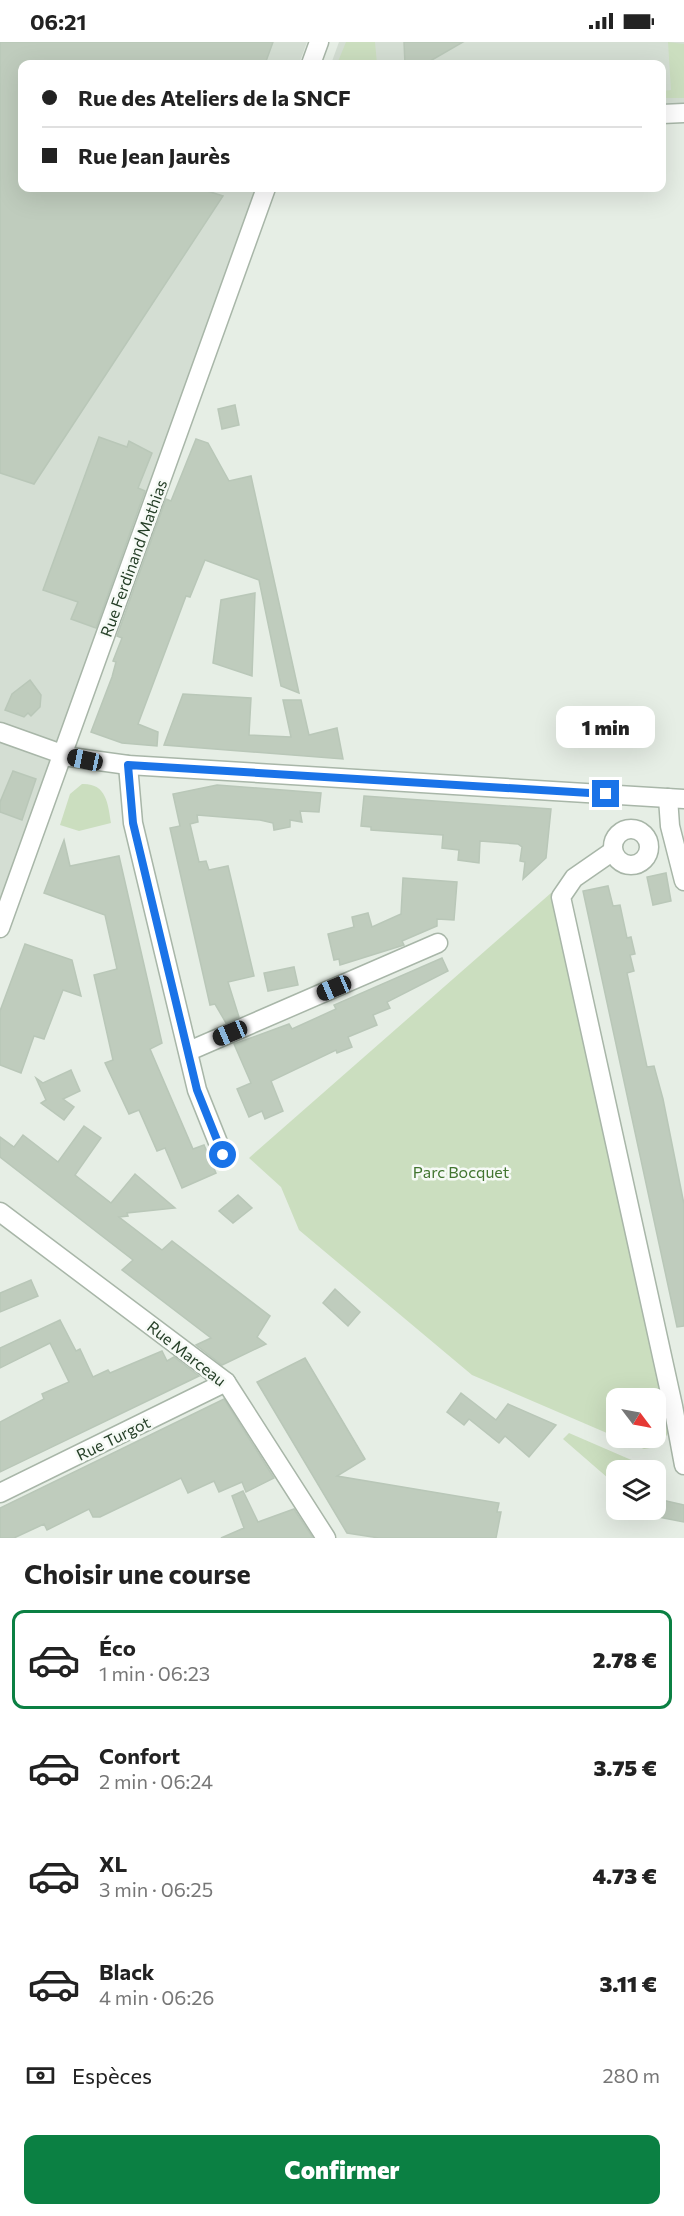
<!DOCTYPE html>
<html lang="fr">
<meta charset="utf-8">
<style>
:root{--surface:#fff;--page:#f6f6f6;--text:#222;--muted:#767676;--line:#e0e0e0;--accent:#0b8043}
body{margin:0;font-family:Commissioner,sans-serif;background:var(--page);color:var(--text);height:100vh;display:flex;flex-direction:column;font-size:22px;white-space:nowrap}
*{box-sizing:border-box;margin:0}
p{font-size:20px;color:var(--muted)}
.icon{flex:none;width:33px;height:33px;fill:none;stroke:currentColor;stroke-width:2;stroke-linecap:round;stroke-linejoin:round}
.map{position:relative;height:1496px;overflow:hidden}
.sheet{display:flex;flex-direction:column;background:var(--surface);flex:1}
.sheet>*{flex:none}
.banner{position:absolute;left:18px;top:18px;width:648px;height:132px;border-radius:12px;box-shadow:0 6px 24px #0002;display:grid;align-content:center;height:132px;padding:0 24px;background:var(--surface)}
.needle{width:39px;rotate:122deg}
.controls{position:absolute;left:606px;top:1346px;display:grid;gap:12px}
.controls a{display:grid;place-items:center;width:60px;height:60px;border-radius:12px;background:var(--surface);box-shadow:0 6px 24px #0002;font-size:30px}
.end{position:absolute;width:27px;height:27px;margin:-14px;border:8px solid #1a73e8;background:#fff;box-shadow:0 0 0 3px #fff}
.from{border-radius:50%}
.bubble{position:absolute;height:42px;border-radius:12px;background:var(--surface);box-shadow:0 6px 24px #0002;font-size:20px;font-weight:800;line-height:42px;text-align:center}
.car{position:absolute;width:18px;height:36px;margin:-18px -9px;border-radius:8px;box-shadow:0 0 4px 2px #0007;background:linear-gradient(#222 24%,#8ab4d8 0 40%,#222 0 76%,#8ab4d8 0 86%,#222 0)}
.banner b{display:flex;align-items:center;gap:21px;height:57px;font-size:22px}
.banner b+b{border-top:2px solid var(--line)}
.banner i{width:15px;height:15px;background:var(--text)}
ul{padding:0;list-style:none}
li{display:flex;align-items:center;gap:18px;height:99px;margin:0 12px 9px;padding:0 12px;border:3px solid transparent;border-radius:12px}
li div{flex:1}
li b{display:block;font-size:22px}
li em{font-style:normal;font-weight:800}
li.active{border-color:var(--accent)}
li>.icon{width:54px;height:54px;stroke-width:1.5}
h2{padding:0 24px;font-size:27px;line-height:72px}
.pay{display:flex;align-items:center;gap:15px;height:66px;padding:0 24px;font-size:22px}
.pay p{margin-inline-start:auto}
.primary-button{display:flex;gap:12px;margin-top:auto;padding:12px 24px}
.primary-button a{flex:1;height:69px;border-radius:12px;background:var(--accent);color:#fff;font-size:24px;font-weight:800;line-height:69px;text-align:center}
.status{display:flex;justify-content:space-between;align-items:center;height:42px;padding:0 30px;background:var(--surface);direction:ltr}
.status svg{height:16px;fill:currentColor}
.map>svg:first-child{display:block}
.built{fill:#d4ded3}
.green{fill:#cbdebf;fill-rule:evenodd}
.building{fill:#bfccbd;stroke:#b9c7b8;stroke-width:1.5}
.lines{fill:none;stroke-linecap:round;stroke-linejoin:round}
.minor-casing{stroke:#a8b6a8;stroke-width:21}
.tertiary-casing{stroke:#a8b6a8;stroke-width:21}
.minor{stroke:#fff;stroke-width:18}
.tertiary{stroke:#fff;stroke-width:18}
.route{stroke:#1a73e8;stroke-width:8}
.labels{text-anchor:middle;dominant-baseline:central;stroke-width:5;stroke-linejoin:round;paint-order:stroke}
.street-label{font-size:16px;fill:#253f27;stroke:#f6faf6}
.park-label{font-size:16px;fill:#427530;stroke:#f6faf6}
</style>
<div class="status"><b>06:21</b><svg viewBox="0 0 49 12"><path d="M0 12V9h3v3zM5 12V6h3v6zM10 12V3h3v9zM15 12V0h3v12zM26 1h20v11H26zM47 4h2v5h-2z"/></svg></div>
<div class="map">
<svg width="684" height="1496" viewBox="0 0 684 1496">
<rect width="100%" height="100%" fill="#e6eee5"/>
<!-- built -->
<g class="built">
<polygon points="0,0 307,0 299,22 22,22 22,146 256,146 0,858"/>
<polygon points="339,0 684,0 684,61 662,62 662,22 331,22"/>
</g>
<!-- green -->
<g class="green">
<polygon points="346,0 375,0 377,22 337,22"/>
<polygon points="668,0 684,2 684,56 662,56 662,49 671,48"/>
<path d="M82 742C106 741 108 761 111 781L79 789 60 783 70 752Z"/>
<path d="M551 851 670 1387 661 1404 644 1407 472 1333 299 1188 281 1145 249 1116ZM616 1356H656V1395H616Z"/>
<polygon points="569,1391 636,1420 630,1428 616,1428 616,1443 563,1397"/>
</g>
<!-- building -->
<g class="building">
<polygon points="0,0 273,0 265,22 22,22 22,146 198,146 223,154 34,442 0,431"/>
<polygon points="404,0 463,0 425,22 405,22"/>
<polygon points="235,363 239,383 222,387 218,367"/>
<polygon points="99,395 127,405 129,399 152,411 138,446 145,449 96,586 71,577 78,560 43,548"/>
<polygon points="196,397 208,401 229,439 251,434 299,651 281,644 259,538 205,518 190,555 186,554 138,682 158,690 157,704 122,701 91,690 112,635 116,620 113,619 122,596 117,594 166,457 171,459"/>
<polygon points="255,551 252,634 213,621 221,558"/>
<polygon points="30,638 41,653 40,665 31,674 28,671 24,675 5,668 12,652"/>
<polygon points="183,652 251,656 249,693 291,695 283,658 301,658 309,693 337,686 343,717 164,703"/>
<polygon points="13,729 36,737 22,778 0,770 0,760"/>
<polygon points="217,743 321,751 319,770 300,769 302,780 290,778 290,785 274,788 273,781 260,778 197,773 198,780 190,782 199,820 206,819 209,828 228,824 254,934 228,940 239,975 226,981 215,962 210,963 170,786 180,784 173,752"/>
<polygon points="364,754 551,767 546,816 523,837 525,820 520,819 522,805 518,802 480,799 479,821 458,818 459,808 442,806 443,793 371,788 371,785 361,784"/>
<polygon points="64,798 70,824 119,814 162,1001 150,1007 193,1107 204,1103 216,1131 182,1146 165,1106 157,1109 139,1068 129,1072 105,1021 113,1018 94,933 117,927 105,873 44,851"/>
<polygon points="666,831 671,859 653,863 647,835"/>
<polygon points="403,836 457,840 454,878 437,877 437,884 402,899 404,903 340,923 339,917 334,918 328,892 354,885 352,875 368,871 372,885 401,872"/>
<polygon points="608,844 613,864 620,863 627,896 631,895 635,912 630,913 634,929 627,931 647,1025 654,1024 663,1057 684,1162 684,1284 677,1285 583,849"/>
<polygon points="25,902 72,918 81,954 63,948 44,997 34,994 21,1031 0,1023 0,969"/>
<polygon points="442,916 448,929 387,960 390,966 373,973 377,983 348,995 352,1005 337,1011 336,1008 271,1039 283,1069 265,1077 262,1069 249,1075 237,1047 251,1041 234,1002 289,982 292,987 336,967 334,963"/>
<polygon points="294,925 298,943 268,949 264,931"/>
<polygon points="71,1028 80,1049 63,1057 74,1065 64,1078 41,1061 46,1058 36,1036 43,1041"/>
<polygon points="84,1084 101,1096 75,1133 111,1161 135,1132 175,1166 127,1171 128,1174 119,1175 162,1208 172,1199 270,1274 257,1295 266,1302 222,1323 196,1303 211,1296 122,1228 133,1218 0,1115 0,1095 14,1105 23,1093 58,1120"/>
<polygon points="238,1153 252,1166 233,1181 219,1169"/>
<polygon points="31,1238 38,1254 0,1270 0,1251"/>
<polygon points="335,1247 360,1270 348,1284 323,1261"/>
<polygon points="60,1278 76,1309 80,1307 93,1335 108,1328 110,1331 162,1309 167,1319 174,1315 199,1334 0,1430 0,1380 44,1357 42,1352 69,1340 50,1301 0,1326 0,1306"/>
<polygon points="305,1316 365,1417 337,1434 499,1461 497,1470 501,1470 496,1496 379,1496 347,1491 257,1340"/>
<polygon points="461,1351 496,1378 508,1362 556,1383 529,1415 505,1394 499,1401 469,1377 464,1383 447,1370"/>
<polygon points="224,1357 274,1436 246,1450 242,1440 219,1450 214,1439 188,1451 181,1436 100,1475 93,1475 89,1467 47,1488 44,1482 14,1496 0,1496 0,1466"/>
<polygon points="243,1449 258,1480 294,1467 313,1496 221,1496 244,1486 232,1454"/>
<polygon points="662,1458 684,1463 684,1480 658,1475"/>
</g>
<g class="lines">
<!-- minor casing -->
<g class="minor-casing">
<g id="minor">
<polyline points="662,72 684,71"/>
<polyline points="0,690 70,715 128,723 684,757"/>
<polyline points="128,723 133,781 197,1048 223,1113"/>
<polyline points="668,756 670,784 684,839"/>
<circle cx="631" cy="805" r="18"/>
<polyline points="613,809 574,836 561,855 673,1364 684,1423"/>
<polyline points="189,1009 438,901"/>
<polyline points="0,1170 226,1340 326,1496"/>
<polyline points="0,1451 226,1340"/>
</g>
</g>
<!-- tertiary casing -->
<g class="tertiary-casing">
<g id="tertiary">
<polyline points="311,22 319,0"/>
<polyline points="0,886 266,146"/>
</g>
</g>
<!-- minor -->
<use href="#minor" class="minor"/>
<!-- tertiary -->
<use href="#tertiary" class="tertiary"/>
</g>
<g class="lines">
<!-- route -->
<polyline class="route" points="223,1113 197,1048 133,781 128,723 606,752"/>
</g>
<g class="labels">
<!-- street labels -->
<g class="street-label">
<text transform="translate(133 516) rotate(-70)">Rue Ferdinand Mathias</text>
<text transform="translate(187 1311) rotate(38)">Rue Marceau</text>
<text transform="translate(113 1396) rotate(-26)">Rue Turgot</text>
</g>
<!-- park labels -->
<g class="park-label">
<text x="461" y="1129">Parc Bocquet</text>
</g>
</g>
</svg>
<div class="controls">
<a><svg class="needle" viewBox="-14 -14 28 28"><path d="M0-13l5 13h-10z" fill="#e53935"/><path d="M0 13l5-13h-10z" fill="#767676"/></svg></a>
<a><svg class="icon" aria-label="layers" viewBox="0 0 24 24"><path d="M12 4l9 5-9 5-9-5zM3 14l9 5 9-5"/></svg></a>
</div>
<i class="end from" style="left:223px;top:1113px"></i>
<i class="end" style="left:606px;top:752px"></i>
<div class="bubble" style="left:556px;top:664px;width:99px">1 min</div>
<i class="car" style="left:85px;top:718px;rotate:282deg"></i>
<i class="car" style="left:334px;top:946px;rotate:247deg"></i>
<i class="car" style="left:230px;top:991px;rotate:247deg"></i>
<div class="banner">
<b><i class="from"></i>Rue des Ateliers de la SNCF</b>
<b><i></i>Rue Jean Jaurès</b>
</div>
</div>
<section class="sheet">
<h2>Choisir une course</h2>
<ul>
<li class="active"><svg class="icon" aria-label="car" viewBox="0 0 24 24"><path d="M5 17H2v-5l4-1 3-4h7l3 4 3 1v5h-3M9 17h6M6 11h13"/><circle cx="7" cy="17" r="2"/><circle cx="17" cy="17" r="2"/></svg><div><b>Éco</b><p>1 min · 06:23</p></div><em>2.78 €</em></li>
<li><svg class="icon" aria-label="car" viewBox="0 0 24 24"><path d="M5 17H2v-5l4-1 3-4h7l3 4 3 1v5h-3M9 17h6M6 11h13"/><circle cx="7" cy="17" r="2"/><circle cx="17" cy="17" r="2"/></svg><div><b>Confort</b><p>2 min · 06:24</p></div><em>3.75 €</em></li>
<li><svg class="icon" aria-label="car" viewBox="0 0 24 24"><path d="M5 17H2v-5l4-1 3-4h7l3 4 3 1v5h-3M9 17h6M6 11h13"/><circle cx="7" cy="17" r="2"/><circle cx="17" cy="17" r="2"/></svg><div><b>XL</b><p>3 min · 06:25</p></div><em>4.73 €</em></li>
<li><svg class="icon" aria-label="car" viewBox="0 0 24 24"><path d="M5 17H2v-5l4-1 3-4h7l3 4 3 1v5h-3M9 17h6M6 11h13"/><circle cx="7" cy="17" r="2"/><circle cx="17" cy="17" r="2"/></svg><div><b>Black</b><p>4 min · 06:26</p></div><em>3.11 €</em></li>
</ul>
<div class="pay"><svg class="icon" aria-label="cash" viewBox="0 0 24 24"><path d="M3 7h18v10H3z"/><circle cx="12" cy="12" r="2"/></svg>Espèces<p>280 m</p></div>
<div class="primary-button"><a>Confirmer</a></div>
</section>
